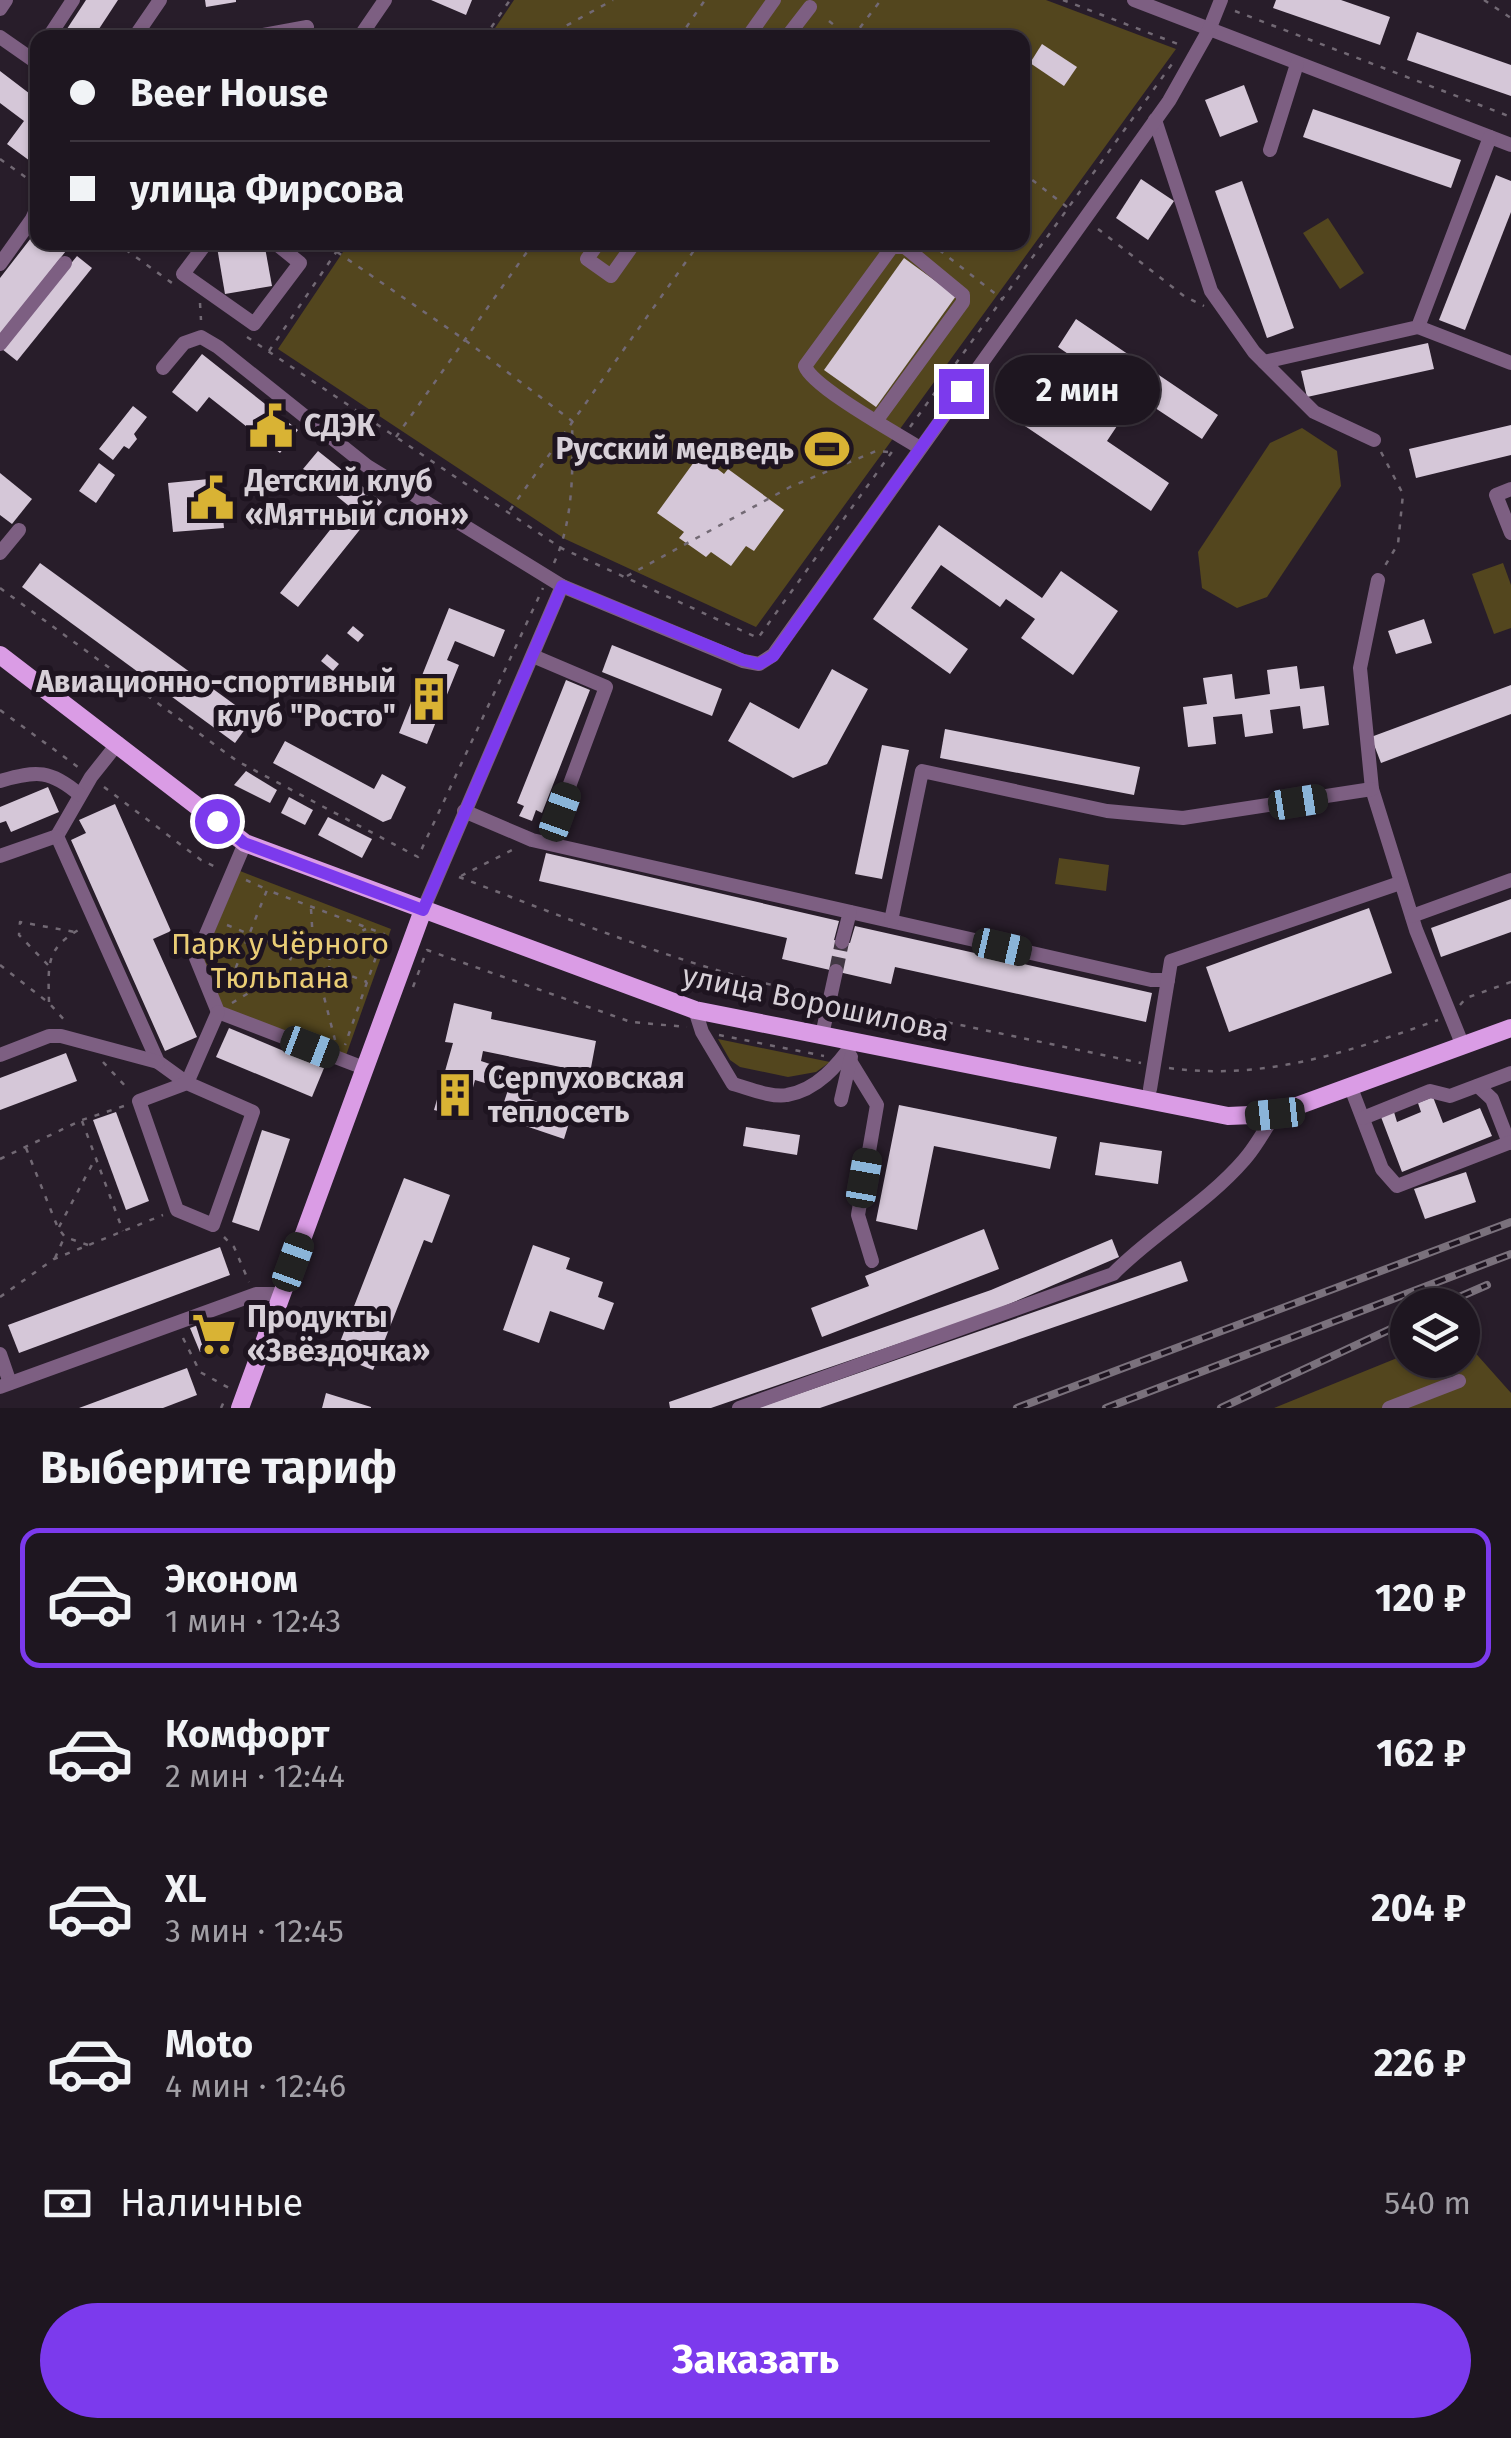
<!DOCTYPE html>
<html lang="ru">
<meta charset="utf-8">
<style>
:root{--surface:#1e1620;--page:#2b232d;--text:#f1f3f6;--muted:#a19fa5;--line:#3c353e;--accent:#7c3aed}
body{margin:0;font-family:"Fira Sans",sans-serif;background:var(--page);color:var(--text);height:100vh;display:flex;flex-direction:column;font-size:38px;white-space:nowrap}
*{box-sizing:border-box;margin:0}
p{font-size:32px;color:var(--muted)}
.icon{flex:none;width:55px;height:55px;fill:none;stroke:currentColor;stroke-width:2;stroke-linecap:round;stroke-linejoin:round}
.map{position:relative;height:1408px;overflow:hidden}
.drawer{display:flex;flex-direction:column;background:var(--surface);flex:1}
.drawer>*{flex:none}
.guide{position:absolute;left:30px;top:30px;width:1000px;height:220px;border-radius:20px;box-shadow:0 2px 8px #0004,0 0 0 2px var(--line);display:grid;align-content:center;height:220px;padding:0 40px;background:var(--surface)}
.fabs{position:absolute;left:1390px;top:1288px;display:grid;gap:20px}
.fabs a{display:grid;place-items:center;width:90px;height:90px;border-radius:50%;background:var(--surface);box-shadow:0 2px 8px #0004,0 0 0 2px var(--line);font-size:50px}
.end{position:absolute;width:45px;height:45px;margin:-22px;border:12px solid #7c3aed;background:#fff;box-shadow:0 0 0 5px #fff}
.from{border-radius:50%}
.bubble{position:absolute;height:70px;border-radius:35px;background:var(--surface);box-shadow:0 2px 8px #0004,0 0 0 2px var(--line);font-size:32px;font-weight:700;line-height:70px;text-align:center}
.car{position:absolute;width:30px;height:60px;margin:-30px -15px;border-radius:12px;box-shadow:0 0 8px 2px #0007;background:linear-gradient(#222 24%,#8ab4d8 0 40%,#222 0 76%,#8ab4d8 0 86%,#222 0)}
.guide b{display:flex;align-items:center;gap:35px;height:95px;font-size:38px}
.guide b+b{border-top:2px solid var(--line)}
.guide i{width:25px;height:25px;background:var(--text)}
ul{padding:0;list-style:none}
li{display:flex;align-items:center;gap:30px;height:140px;margin:0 20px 15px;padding:0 20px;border:5px solid transparent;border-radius:20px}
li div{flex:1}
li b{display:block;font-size:38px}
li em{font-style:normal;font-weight:700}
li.selected{border-color:var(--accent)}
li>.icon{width:90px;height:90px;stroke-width:1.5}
h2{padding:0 40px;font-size:45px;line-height:120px}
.pay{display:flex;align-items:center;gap:25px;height:110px;padding:0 40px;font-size:38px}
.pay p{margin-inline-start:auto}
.button{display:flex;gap:20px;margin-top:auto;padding:20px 40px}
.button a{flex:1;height:115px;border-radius:60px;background:var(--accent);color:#fff;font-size:40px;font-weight:700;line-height:115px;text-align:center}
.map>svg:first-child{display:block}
.green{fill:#53461e}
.building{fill:#d5c7d8}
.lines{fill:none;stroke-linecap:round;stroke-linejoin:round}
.minor-tunnel{stroke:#423844;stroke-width:14;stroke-dasharray:14 7;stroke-linecap:butt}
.path{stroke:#726974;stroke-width:2.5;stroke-dasharray:5 8;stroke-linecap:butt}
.minor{stroke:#7d5f82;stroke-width:14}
.major{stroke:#da9ce5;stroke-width:18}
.rail-casing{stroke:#7a717c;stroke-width:8}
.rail{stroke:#1e1420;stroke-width:4;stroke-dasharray:11;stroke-linecap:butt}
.route{stroke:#7c3aed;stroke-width:12}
.labels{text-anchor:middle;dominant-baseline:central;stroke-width:10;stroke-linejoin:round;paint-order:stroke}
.poi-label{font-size:30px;font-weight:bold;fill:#d7d0d8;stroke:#1e1420;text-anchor:start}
.park-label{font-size:30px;fill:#eacd75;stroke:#1e1420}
.street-label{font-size:30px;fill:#d7d0d8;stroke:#1e1420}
</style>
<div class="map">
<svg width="1511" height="1408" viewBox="0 0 1511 1408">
<rect width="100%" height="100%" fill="#281d2a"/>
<!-- green -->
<g class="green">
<polygon points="514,0 1046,0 1176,49 756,627 565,539 278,349 349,243 1022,242 1022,38 489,37"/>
<polygon points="1328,218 1364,273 1340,289 1303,233"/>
<polygon points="1302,428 1337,451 1341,486 1267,597 1237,608 1202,588 1198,552 1270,443"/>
<polygon points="1503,563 1511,585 1511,628 1494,634 1472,574"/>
<polygon points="1059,858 1109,865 1106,891 1055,884"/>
<polygon points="240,871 391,929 344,1061 218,1012 202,961"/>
<polygon points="718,1039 830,1062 816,1072 788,1077 740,1067 730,1060"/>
<polygon points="1463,1339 1511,1393 1511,1408 1274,1408 1407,1354 1408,1360 1462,1360"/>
</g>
<!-- building -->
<g class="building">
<polygon points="86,0 118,0 93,38 61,38"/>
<polygon points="205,0 236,0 236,2 206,7"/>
<polygon points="431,0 472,0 466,15"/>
<polygon points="1276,0 1341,0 1390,17 1380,45 1273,8"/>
<polygon points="1417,32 1511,65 1511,96 1407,60"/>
<polygon points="1042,44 1077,67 1064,86 1030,63"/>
<polygon points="0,71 38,100 38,151 30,161 7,144 24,121 0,103"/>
<polygon points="1244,85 1258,122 1220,137 1205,100"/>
<polygon points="1313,109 1461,160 1451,188 1303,137"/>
<polygon points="1496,175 1511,181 1511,212 1465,330 1439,320"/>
<polygon points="1141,179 1174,201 1148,240 1116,218"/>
<polygon points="1242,181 1294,328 1267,338 1215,191"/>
<polygon points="38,229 38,242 63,242 69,247 0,336 0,278"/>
<polygon points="246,242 264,242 272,286 225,294 217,247"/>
<polygon points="77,256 92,268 17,361 2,349"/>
<polygon points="904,258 956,296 876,407 824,370"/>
<polygon points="1076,319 1218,415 1202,439 1137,396 1107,441 1169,483 1151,511 1016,420 1033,395 1080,426 1109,382 1058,347"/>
<polygon points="1428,343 1434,369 1307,397 1301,371"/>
<polygon points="202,354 298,430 280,453 209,397 197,412 172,392"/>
<polygon points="133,406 147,417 134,434 137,439 129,449 124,446 113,460 99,449"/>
<polygon points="1511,425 1511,455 1416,478 1409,449"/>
<polygon points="693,450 724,474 728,469 784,510 754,551 746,546 731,566 711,552 706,557 679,538 684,532 657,513 694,462 688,457"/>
<polygon points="318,451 382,502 298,607 280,593 349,506 303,469"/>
<polygon points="99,463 115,475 96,503 79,491"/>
<polygon points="0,473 32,499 12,524 0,515"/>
<polygon points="219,478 224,528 173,532 168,483"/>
<polygon points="939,525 1042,598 1061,571 1118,611 1073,675 1021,638 1035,619 1006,599 1000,607 941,565 911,608 968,649 950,674 873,619"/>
<polygon points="40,563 253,718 235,743 22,587"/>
<polygon points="449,608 505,630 494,657 455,641 447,660 459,665 427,744 399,733"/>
<polygon points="1424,619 1432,643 1396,654 1388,631"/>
<polygon points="353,626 364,635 358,642 347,633"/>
<polygon points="612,645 722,689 712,716 602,672"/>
<polygon points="327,654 339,664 333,671 321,661"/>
<polygon points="1297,666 1300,689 1324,686 1329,725 1303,729 1300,706 1270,710 1273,733 1245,737 1242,714 1213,717 1216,744 1188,747 1183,707 1207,704 1203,678 1232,674 1235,699 1270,694 1267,670"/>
<polygon points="832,669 868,689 827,764 793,778 728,741 750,702 799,729"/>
<polygon points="566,680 590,690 542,813 536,810 532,821 519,816 524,806 517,803"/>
<polygon points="1511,685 1511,714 1381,763 1371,737"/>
<polygon points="945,729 1140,767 1134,795 940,758"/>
<polygon points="285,741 374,789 382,774 406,787 391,819 383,822 273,763"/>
<polygon points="882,745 909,750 882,879 855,874"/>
<polygon points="246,771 277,790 270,803 234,785"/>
<polygon points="48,787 59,812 11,832 6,821 0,823 0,807"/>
<polygon points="289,797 313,810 305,825 281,813"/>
<polygon points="115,804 171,931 153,939 197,1037 165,1051 71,840 86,833 79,820"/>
<polygon points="328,817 372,839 362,858 318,835"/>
<polygon points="546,853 839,921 834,940 850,943 855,926 1152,993 1146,1022 895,967 891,984 782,959 787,938 539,881"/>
<polygon points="1511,899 1511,932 1441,957 1431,928"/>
<polygon points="1369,908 1392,973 1229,1032 1206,967"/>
<polygon points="454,1003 492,1012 491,1019 596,1041 590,1073 483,1051 481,1061 535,1079 529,1099 572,1113 564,1139 499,1117 508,1090 475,1080 465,1118 434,1110 453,1043 445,1042"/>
<polygon points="229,1028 324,1068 312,1097 216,1057"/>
<polygon points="66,1053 77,1081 0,1110 0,1078"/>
<polygon points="1433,1097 1443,1123 1480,1108 1492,1136 1402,1172 1381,1117 1394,1112 1397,1122 1421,1112 1418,1103"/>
<polygon points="899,1105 1057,1137 1050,1169 934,1146 917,1230 876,1221"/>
<polygon points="116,1112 149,1201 126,1210 93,1120"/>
<polygon points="746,1127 800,1135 797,1155 743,1146"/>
<polygon points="262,1130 290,1139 259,1231 232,1222"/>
<polygon points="1100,1142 1162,1151 1158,1184 1095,1175"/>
<polygon points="1466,1172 1476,1202 1425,1219 1414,1189"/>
<polygon points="404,1178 450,1195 432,1243 424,1240 373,1370 335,1355"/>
<polygon points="984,1229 999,1269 822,1337 811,1308 869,1286 865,1276"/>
<polygon points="1112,1239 1119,1257 988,1313 711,1408 670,1408 669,1402 991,1290"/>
<polygon points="533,1245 570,1258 566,1269 603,1282 598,1297 614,1303 604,1330 550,1311 539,1343 503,1330"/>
<polygon points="220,1247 230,1275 19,1353 8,1325"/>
<polygon points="1181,1261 1188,1281 820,1408 758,1408"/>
<polygon points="214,1319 223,1343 200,1352 190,1328"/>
<polygon points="187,1368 197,1395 163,1408 79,1408"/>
<polygon points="326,1393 371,1407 371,1408 322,1408"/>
</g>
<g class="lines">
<!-- minor-tunnel -->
<polyline class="minor-tunnel" points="836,971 842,942"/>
<!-- path -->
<g class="path">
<polyline points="1063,0 1183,46"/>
<polyline points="1484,0 1511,18"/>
<polyline points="1235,11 1511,117"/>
<polyline points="829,21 850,38"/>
<polyline points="322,33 332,38"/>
<polyline points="484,38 510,0"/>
<polyline points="544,38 613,0"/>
<polyline points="679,38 705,0"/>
<polyline points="852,38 881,0"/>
<polyline points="0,159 38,186"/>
<polyline points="1022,172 1067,207"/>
<polyline points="1098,229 1184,296 1204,306"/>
<polyline points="115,242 172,283"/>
<polyline points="929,242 1002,299"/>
<path d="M337 252 465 340 572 421C573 467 574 520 554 563"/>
<polyline points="200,303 201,320"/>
<polyline points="247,337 561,548 758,638 894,449"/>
<polyline points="269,351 343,242"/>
<polyline points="910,427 1172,64"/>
<polyline points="396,437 534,242"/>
<polyline points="1381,452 1403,494 1398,544 1383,569"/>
<polyline points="510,510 700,242"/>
<polyline points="627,576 790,487 876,451 889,452"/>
<polyline points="0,588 237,761 418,857 543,588"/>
<polyline points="0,710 78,767"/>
<polyline points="104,787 201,860 220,869"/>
<polyline points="461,876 516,848"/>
<path d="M459 877C577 922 694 971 818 995"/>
<polyline points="246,880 266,889"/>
<polyline points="311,909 313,941"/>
<polyline points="227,925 293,952 298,937 333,950 321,983 286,971 293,952"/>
<polyline points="327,947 366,929"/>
<polyline points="0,965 49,1003 67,1023"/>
<polyline points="48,965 19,935 20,922 75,932"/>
<polyline points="328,967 367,982"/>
<polyline points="321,985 335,1040"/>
<polyline points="413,987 427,950 631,1022 687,1027"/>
<polyline points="226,992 267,890 384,934 345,1045"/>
<polyline points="846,1001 1141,1063"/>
<path d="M49 1002C48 962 46 947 84 927"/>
<polyline points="232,1003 285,971"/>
<polyline points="1460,1005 1466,998 1511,982"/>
<polyline points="719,1035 824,1056"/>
<polyline points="103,1062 128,1089"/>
<path d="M1169 1068C1265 1081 1348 1052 1438 1020"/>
<polyline points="82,1121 123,1231"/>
<polyline points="26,1148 58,1228 65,1237 88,1245"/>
<polyline points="0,1159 82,1120 127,1105"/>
<polyline points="59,1227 95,1159"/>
<polyline points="224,1237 234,1247 249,1282"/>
<polyline points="55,1258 64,1238"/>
<polyline points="0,1297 54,1259 163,1215"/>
<polyline points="183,1338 200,1372 229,1388"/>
<polyline points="221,1408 226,1397"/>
</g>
<!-- minor -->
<g class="minor">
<polyline points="1134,0 1511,145"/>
<polyline points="0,9 6,0"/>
<polyline points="0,37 33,60 38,53"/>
<polyline points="48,38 73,0"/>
<polyline points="134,38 160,0"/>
<polyline points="247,38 307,27"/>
<polyline points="359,38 385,0"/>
<polyline points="747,38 774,0"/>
<polyline points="786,38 810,7"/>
<polyline points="1155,120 1211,291 1254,352 1314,412 1374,440"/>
<polyline points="1270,150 1297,64"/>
<polyline points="207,242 183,274 254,324 300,263 274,242"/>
<polyline points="599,242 587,259 611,276 635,242"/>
<polyline points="0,264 32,219 38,206"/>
<polyline points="1418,327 1511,363"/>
<polyline points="0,344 65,263"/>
<polyline points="1264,362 1418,327 1490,137"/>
<polyline points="163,368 184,343 201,337 218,347 367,466 562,586 743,661 759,664 773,655 1169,101 1209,30 1221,0"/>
<path d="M876 421 963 302V295L905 247H892L805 366C812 387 898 434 920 448"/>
<polyline points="1511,489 1496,495 1511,533"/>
<polyline points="0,553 19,530"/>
<polyline points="1378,580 1360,668 1372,789 1416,930 1463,1046"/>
<polyline points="533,656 606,687 548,843"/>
<polyline points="118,743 91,777 57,836 158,1062 187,1083"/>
<path d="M0 781C37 770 51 770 80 795"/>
<polyline points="464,811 532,840 1151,980 1168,980"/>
<polyline points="245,843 196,958 218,1012 364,1068"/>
<polyline points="0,856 57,836"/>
<polyline points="423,910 562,586"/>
<polyline points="1412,916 1511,880"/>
<polyline points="891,921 922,771 1107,811 1183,818 1372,789"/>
<polyline points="842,942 850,912"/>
<path d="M695 1010 702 1032 733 1084C748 1088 772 1098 787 1095 817 1090 838 1065 854 1042"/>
<polyline points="822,1035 836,971"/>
<polyline points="0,1055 49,1036 61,1036 158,1062"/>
<polyline points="850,1061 877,1105 858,1215 872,1261"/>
<polyline points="187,1083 139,1101 177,1210 213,1225 253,1112 187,1083 218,1012"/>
<polyline points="1478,1086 1492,1099 1509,1143"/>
<polyline points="1351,1088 1382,1169 1397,1186 1511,1142"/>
<polyline points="1150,1089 1171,961 1400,883"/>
<polyline points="841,1100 851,1057"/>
<polyline points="1363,1118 1430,1091 1450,1096 1511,1073"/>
<polyline points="0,1354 10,1383"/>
<polyline points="0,1387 256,1294 281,1294"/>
<path d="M739 1408 1113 1274C1153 1233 1206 1204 1244 1160 1256 1147 1265 1129 1275 1114"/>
<polyline points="1389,1408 1459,1381"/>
</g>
<!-- major -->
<g class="major">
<polyline points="0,655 245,843 695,1010 1228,1116 1275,1114 1511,1028"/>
<polyline points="240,1408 423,910"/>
</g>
<!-- rail casing -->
<g class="rail-casing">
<g id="rail">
<polyline points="1441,1305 1487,1285"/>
<polyline points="1017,1408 1511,1222"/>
<polyline points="1106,1408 1511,1254"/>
<polyline points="1221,1408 1408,1321"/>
</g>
</g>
<!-- rail -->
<use href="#rail" class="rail"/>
</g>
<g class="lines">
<!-- route -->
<polyline class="route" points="217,821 244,843 423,910 562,586 743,660 759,664 773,656 961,391"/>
</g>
<!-- icons -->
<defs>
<g id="civic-bare" transform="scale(3.45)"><path d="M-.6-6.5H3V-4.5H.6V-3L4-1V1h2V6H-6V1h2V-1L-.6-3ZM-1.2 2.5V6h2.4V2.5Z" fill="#d9b334" stroke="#1e1420" stroke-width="2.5" paint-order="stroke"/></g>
<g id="stadium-bare" transform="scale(3.45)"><path d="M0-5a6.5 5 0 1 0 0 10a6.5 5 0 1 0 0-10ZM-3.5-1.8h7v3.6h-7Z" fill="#d9b334" stroke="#1e1420" stroke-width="2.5" paint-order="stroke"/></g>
<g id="building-bare" transform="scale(3.45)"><path d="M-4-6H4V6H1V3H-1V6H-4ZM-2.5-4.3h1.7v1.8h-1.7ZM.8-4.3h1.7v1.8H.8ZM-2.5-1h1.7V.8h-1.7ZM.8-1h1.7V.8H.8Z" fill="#d9b334" stroke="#1e1420" stroke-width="2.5" paint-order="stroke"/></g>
<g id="supermarket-bare" transform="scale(3.45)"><path d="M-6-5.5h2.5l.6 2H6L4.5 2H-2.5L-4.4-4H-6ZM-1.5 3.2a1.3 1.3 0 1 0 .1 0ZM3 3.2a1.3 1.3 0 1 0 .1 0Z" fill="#d9b334" stroke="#1e1420" stroke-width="2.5" paint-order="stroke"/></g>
</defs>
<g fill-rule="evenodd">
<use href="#civic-bare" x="271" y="426"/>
<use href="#stadium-bare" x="827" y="449"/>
<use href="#civic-bare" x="212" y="498"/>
<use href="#building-bare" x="429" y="699"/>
<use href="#building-bare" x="455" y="1095"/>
<use href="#supermarket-bare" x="214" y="1334"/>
</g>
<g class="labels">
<!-- poi labels -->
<g class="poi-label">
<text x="304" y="426">СДЭК</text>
<text x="794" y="449" text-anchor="end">Русский медведь</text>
<text x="245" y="481">Детский клуб<tspan x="245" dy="34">«Мятный слон»</tspan></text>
<text x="396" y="682" text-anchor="end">Авиационно-спортивный<tspan x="396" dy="34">клуб "Росто"</tspan></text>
<text x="488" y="1078">Серпуховская<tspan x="488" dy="34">теплосеть</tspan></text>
<text x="247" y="1317">Продукты<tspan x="247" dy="34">«Звёздочка»</tspan></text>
</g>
<!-- park labels -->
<g class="park-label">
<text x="280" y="944">Парк у Чёрного<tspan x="280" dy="34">Тюльпана</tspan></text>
</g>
<!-- street labels -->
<g class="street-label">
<text transform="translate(816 1003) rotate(12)">улица Ворошилова</text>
</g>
</g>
</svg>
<div class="fabs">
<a><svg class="icon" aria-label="layers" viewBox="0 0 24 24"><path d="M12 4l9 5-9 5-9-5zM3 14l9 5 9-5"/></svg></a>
</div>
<i class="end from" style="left:217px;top:821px"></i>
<i class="end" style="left:961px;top:391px"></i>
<div class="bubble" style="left:995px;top:355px;width:165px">2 мин</div>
<i class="car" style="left:1298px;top:802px;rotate:81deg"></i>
<i class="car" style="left:560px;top:812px;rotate:20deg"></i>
<i class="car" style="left:1002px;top:947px;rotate:103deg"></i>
<i class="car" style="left:310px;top:1047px;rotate:111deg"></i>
<i class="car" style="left:1275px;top:1114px;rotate:264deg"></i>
<i class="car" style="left:864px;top:1178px;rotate:10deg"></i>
<i class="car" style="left:293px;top:1262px;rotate:20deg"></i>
<div class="guide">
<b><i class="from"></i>Beer House</b>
<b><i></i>улица Фирсова</b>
</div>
</div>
<section class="drawer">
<h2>Выберите тариф</h2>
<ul>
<li class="selected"><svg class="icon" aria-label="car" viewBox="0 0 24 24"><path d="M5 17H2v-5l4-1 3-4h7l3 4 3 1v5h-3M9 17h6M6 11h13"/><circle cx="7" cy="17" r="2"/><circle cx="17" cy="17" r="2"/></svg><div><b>Эконом</b><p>1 мин · 12:43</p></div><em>120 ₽</em></li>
<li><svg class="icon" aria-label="car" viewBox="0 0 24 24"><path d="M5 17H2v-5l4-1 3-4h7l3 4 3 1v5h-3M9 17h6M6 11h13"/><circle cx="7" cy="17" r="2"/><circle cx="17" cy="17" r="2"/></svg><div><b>Комфорт</b><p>2 мин · 12:44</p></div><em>162 ₽</em></li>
<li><svg class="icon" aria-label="car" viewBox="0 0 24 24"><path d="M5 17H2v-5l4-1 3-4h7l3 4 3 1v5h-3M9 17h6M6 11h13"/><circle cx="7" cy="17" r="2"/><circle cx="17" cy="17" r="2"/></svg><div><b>XL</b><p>3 мин · 12:45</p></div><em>204 ₽</em></li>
<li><svg class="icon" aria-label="car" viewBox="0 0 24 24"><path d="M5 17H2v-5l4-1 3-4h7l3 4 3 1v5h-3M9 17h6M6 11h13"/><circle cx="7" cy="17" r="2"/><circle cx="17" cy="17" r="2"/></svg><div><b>Moto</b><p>4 мин · 12:46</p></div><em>226 ₽</em></li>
</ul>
<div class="pay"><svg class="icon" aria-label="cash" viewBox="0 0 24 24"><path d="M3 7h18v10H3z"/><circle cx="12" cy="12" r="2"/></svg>Наличные<p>540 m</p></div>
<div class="button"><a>Заказать</a></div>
</section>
